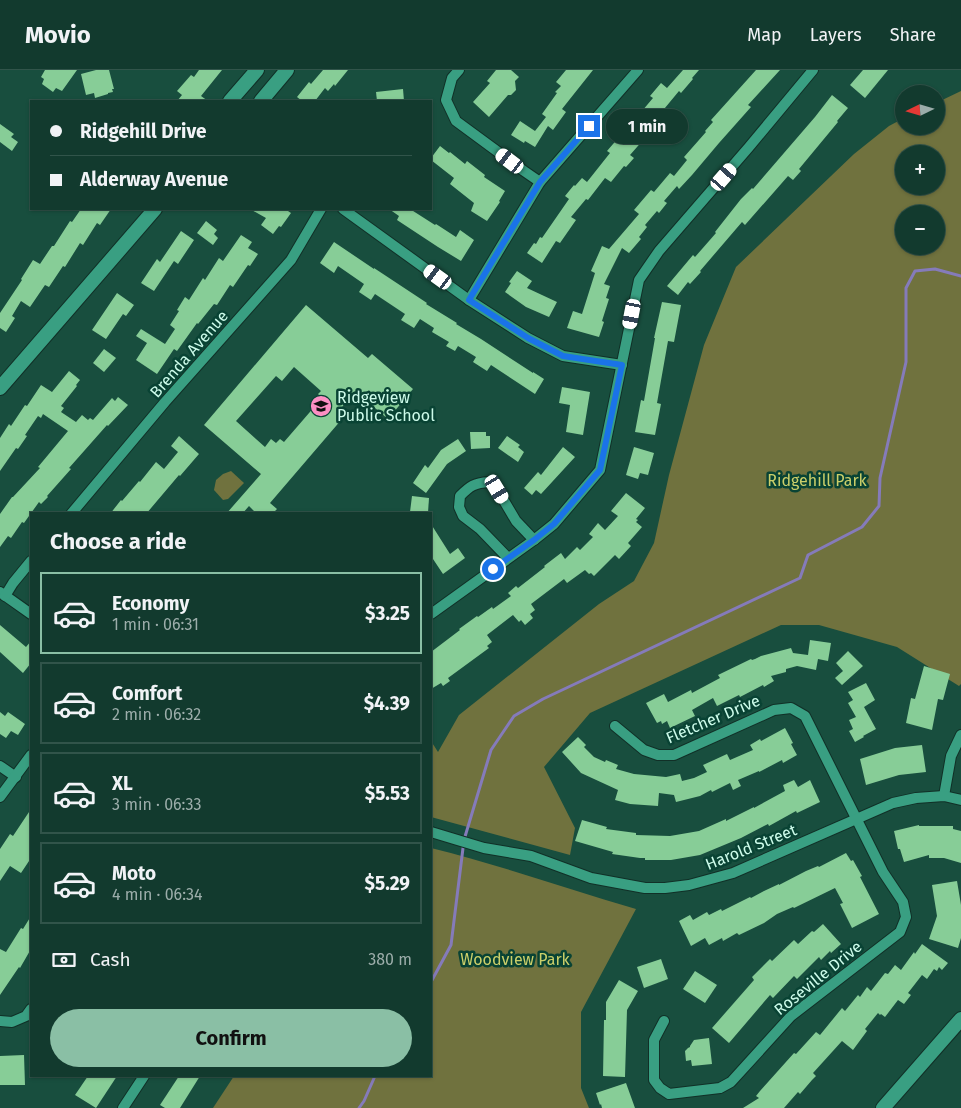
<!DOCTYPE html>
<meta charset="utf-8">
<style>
:root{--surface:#123a2e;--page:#1f453a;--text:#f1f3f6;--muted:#9cadaa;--line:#31544a;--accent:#8abfa5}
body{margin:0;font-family:"Fira Sans",sans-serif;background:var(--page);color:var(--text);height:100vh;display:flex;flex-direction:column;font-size:19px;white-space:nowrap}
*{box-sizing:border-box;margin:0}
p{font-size:16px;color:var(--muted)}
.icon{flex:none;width:28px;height:28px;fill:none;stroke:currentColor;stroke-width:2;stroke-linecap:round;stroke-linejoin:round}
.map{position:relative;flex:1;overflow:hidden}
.sheet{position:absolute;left:30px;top:442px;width:402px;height:565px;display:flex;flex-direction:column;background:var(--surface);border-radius:0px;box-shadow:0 1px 4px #0004,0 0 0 1px var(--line)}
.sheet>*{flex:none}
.top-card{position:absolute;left:30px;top:30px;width:402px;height:110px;border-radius:0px;box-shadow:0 1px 4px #0004,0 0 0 1px var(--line);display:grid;align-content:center;height:110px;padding:0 20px;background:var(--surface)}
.needle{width:32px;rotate:265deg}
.tools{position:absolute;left:895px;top:15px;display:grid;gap:10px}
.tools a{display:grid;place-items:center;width:50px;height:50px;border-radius:50%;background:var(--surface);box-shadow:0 1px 4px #0004,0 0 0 1px var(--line);font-size:25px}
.end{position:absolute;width:22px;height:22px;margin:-11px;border:6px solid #1a73e8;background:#fff;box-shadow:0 0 0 2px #fff}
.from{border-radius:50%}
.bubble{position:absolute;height:35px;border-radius:18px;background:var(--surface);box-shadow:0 1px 4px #0004,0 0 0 1px var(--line);font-size:16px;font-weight:700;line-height:35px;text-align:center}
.car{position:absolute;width:15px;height:30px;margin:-15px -8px;border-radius:6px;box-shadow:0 0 4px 1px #0007;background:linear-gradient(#fff 24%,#345 0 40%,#fff 0 76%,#345 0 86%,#fff 0)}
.top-card b{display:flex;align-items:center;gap:18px;height:48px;font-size:19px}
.top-card b+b{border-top:1px solid var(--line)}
.top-card i{width:12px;height:12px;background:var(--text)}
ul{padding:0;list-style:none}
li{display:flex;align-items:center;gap:15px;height:82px;margin:0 10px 8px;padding:0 10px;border:2px solid var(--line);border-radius:0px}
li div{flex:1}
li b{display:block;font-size:19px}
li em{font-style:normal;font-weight:700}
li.selected{border-color:var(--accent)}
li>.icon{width:45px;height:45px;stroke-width:1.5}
h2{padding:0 20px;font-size:22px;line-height:60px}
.pay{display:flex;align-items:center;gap:12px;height:55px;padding:0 20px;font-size:19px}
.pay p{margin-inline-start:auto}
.cta{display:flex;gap:10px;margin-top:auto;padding:10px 20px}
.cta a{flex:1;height:58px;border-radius:30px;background:var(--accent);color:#111;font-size:20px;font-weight:700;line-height:58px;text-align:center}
header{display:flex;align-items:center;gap:30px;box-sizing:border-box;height:70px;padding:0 25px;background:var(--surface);border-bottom:1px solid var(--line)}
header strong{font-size:24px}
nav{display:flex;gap:28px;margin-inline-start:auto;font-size:18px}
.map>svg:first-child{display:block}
.green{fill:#70723e;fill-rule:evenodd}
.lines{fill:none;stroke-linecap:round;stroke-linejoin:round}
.stream{stroke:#857bba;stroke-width:3}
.building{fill:#87cd97;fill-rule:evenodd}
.street-casing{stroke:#113027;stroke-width:12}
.secondary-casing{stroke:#113027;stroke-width:16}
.street{stroke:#399f82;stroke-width:10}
.secondary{stroke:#399f82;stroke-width:14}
.route{stroke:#1a73e8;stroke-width:6}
.labels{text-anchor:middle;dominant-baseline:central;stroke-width:5;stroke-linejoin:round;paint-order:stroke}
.street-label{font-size:16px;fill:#cdfbea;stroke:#094334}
.poi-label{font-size:16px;fill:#cdfbea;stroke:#094334;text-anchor:start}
.park-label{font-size:16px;fill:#cbcf6a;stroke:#094334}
</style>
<header>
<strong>Movio</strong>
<nav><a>Map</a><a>Layers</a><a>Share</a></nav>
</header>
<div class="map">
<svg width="961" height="1038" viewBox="0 0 961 1038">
<rect width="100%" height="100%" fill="#184e3e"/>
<!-- green -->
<g class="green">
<path d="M961 21V614L959 616 897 577 819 555H781L590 643 544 697 575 758 570 785 431 747V671L438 682 459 645 599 534 634 511 654 473 669 405 704 275 736 197 854 84 889 56 904 48V56H936V33ZM904 84H936V116H904ZM904 144H936V176H904Z"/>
<polygon points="231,401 244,413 228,429 223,430 214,420 216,410 223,404"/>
<path d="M431 778C500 795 568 819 636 839L581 942V1018L589 1038H213L234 1006H431Z"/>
</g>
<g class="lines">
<!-- stream -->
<g class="stream">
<polyline points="431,912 451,875 464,770 491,680 514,646 543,629 800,508 808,485 862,457 879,436 880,408 906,292 906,218 915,201 935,199 961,206"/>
<polyline points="359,1038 364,1031 375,1006"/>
</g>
</g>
<!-- building -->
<g class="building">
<polygon points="45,0 77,0 62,21 56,18 53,22 42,14 44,9 41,7"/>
<polygon points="96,0 109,0 114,19 112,19 113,22 108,23 108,24 95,28 94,23 86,25 81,4"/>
<polygon points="199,0 222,0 201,26 208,31 177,31 182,25 177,21 191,5 194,7"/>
<polygon points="323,0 348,0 335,16 334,14 328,21 325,18 315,31 302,31 297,27 309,12 311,14"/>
<polygon points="496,0 511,0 519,7 515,11 516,20 511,25 508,25 489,47 473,32 490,13 487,11"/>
<polygon points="566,0 593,0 562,39 566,42 553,60 548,56 535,77 525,71 524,73 511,65 520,51 535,61 546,47 542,44 557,23 555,22 561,16 556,12"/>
<polygon points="683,0 699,0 692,8 693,9 681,23 679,21 655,50 659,52 630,85 634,88 626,97 624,96 611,112 605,108 588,130 586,129 571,147 576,150 560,173 556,171 542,193 527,183 534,173 536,174 540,167 542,168 569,129 565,126 574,115 575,116 582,108 587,112 610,83 607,81 626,59 625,58 632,50 631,49 639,39 642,41 653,28 650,26 661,13 667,18"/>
<polygon points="756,0 780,0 748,35 751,37 719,73 692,105 679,119 677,116 664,131 667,133 659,143 657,141 645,155 647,157 639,167 641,169 629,183 622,178 604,214 610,216 606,228 609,229 602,251 604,252 599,267 567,258 573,241 582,244 595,203 591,201 602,176 609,179 639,144 634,140 651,120 654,122 670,103 674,106 687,90 684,87 706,62 705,61 713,52 711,50"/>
<polygon points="863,0 888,0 865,28 850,15"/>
<polygon points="403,19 404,31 377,31 376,22"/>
<polygon points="832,25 848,38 837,51 838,52 799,99 801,101 793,110 788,106 745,155 742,152 700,201 701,202 690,214 688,212 678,225 667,216 693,185 695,187 716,163 715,162 741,129 752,118 753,119 815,47"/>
<polygon points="0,54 14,64 11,67 18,72 12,81 0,72"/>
<polygon points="440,76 449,83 450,82 465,94 467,91 485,105 484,107 505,121 499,131 500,132 487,151 471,141 474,133 450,114 454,108 431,90 431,88"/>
<polygon points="81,139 111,139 100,155 97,153 83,175 80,173 65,197 63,196 49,217 45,215 30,237 21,231 12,246 15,248 6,262 0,258 0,243 22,210 21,209 33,190 40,194 52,176 54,176 70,151 72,152"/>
<polygon points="250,139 285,139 291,143 281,157 279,156 273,164 261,155 266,148"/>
<polygon points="389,139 410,139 435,155 436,154 456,167 460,160 474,170 461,191 438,177 397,150 399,146"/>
<polygon points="206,151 217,160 214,164 218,168 213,175 197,163"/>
<polygon points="181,161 194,170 178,194 174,191 154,221 141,213 157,189 160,192"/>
<polygon points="241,165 252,172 248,178 258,184 250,196 248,195 233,217 230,215 217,235 214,234 198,254 197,253 177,281 174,279 157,304 136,290 147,273 136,266 141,259 165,274 175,259 170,255 179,241 177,240 185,227 189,230 203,208 205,210 219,188 223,191"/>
<polygon points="334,172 374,199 374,198 427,233 426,234 457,253 456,254 481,269 533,303 533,302 544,309 535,324 491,295 487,301 473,292 476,287 458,276 455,281 446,276 449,272 432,262 434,258 420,249 414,258 401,250 405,244 375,224 371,230 359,222 364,214 338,196 334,203 320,193"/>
<polygon points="517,201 532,211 527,218 557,232 549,247 526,237 505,222 511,213 509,212"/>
<polygon points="117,223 134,235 126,246 123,244 106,269 92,260"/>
<polygon points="662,232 681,235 674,272 668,271 657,333 661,334 655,365 635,362 641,330 644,331 655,268 654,268"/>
<path d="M306 235 368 288 372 284 413 319 388 349 355 321 342 337 348 342 270 433 277 439 272 444H257L249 436 242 444H226L261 404 204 355ZM294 297 321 321 318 324 322 328 284 372 280 369 276 373 271 369 265 377 236 351 276 306 282 311Z"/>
<polygon points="104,279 116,288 104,302 93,293"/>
<polygon points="69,301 80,310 76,315 77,316 61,336 64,338 61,342 76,352 82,345 88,350 90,348 93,350 112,328 115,331 118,327 128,335 108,356 107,355 69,398 71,399 47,426 48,427 41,434 39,432 24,453 22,452 11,468 8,466 0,477 0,444 12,427 13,427 40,398 38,397 68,361 43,344 41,348 38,346 25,365 27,366 18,379 16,378 0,401 0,368 9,354 11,356 25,335 27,336 41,315 52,322"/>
<polygon points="562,317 590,322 583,365 566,362 570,335 559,333"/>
<polygon points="470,362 486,362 486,366 490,366 490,378 471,379"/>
<polygon points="179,366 199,384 180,406 179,405 146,444 110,444 121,430 122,431 139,411 140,412 156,392 164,399 178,382 171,376"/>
<polygon points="507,366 520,375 518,377 524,382 518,392 498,378"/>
<polygon points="458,369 466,381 447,394 426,423 413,413 425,395 428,398 441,380"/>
<polygon points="563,377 575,387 541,424 536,420 532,425 524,418 538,402 541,405"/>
<polygon points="634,377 654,383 648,405 640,403 638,409 626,405"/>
<polygon points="626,423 645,438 636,449 638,450 636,452 642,457 628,473 631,476 619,489 615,485 594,506 591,503 589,504 585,500 567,513 564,509 531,534 535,540 530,544 533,548 525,555 521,550 519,552 513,545 487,565 492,572 487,576 489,578 448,608 450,611 443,616 441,613 431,619 431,582 460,560 459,559 477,546 478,547 492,537 493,539 511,526 508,523 516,516 518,518 545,497 544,496 561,483 565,489 577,477 580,480 593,467 589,464 598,453 605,460 618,446 611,441"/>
<polygon points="412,426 429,428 428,443 410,442"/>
<polygon points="431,454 450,484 458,478 465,488 443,504 431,486"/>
<polygon points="0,555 26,577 31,571 31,593 23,603 0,582"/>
<polygon points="810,570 831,573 828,591 818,589 816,600 797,596 786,599 786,602 771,606 774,611 764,617 763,615 740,627 739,625 717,636 713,628 692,640 695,646 670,658 667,651 662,654 661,651 657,653 646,633 664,624 668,632 691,620 692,623 720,608 718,605 751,589 752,590 755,589 761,586 791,578 793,583 808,585"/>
<polygon points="848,581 863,596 842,615 835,608 843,601 836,593"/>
<polygon points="924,596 950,604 943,630 938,629 932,660 906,653 911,628 915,629"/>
<polygon points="866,613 875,630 864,637 876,659 863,666 864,667 855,672 849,661 853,659 849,650 856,647 848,633 853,630 848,622"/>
<polygon points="0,642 5,646 8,642 25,654 18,665 11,661 6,668 0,664"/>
<polygon points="785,658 793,673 791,674 797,685 783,693 782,690 759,702 759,701 738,710 741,716 733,720 730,713 712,722 711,720 700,726 676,732 674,725 659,723 658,736 630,734 615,730 618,720 581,703 562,682 578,667 586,675 584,677 594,687 605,692 606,690 618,695 616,699 634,704 666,707 680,704 682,711 694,708 707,702 703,695 714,690 727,684 730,690 753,680 750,675 760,669 761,671"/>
<polygon points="922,675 926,702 899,705 866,715 860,689 895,678"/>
<polygon points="794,710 798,717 810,710 820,732 797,743 796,741 769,756 768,754 741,768 700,785 671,790 645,790 645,788 640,788 612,784 613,782 575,771 582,750 607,757 606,759 636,763 636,765 670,766 699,761 726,749 726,751 754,737 754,738 785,721 783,715"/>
<polygon points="31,739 31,788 21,803 10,796 0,811 0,779 10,764 13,766"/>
<polygon points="919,755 919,756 953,756 953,759 961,761 961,793 944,788 929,788 929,785 904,792 900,779 898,779 894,761"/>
<polygon points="846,783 851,791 853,790 862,806 860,807 879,844 852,858 840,834 843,833 835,818 794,838 793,837 777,844 764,853 739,865 737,863 723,871 722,868 709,875 705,868 691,876 679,851 690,845 693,850 707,842 709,845 721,839 722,841 750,827 751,828 764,821 779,814 779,815 806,801 818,796 819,797"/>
<polygon points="957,811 961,835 961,868 958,878 929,869 937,846 932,815"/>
<polygon points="31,846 31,879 20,898 19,897 0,925 0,879 6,882 21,858 23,859"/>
<polygon points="823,854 841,874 831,883 830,881 821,890 819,887 797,909 794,906 773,928 770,925 729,973 712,958 754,910 752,907 770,889 772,891 794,870 798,874 812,861 814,862"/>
<polygon points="922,874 948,893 942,900 939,897 937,901 934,899 927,909 922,905 908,923 911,925 904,934 898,930 885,947 881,944 880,945 878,943 865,959 867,961 853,980 842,971 813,1003 816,1006 812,1010 800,1024 798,1022 784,1038 743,1038 759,1028 756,1026 760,1021 794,983 796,984 816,962 820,965 842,938 845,941 858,925 860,927 867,917 871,921 885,903 888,904 895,895 901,900 914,882 915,884"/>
<polygon points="661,889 668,909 644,918 637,897"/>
<polygon points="695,901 717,915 705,933 683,919"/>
<polygon points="619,910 638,921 627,940 625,1007 603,1006 604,950 606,950 606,932"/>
<polygon points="709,968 712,994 692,996 691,990 686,991 685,981 688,978 690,977 690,976 694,970"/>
<polygon points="24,985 25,1015 0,1015 0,986"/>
<polygon points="88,1006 117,1006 96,1038 75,1025"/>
<polygon points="179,1006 200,1006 180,1038 165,1038 160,1035"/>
<polygon points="626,1013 635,1038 602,1038 601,1034 600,1035 596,1023"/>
</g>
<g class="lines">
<!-- street casing -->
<g class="street-casing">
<g id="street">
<polyline points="459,0 452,8 446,30 456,51 524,101 540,112"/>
<polyline points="343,139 469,230 528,268 563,286 622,295"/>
<polyline points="469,230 540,112 638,0"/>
<polyline points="71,444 165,332 291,190 321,139"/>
<path d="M508 488 480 459 463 446 459 437 460 426C470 416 474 413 489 412L497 419 516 451 534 470"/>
<polyline points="0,522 31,544"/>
<polyline points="5,526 13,513 31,491"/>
<polyline points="431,544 534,470 554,454 600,400 639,210 659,181 749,77 813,0"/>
<polyline points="615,656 644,680 658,685 674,685 774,640 791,638 805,646 883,802 903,832 906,847 900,862 791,946 731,1012 720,1018 669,1024 660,1018 654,1010 654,970 664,951"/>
<polyline points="0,696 16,707"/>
<polyline points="944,726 951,686 961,665"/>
<polyline points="0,727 31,685"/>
<polyline points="431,762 484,778 531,786 591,808 645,818 665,818 689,815 733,803 893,733 916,728 944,726 961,730"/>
<polyline points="0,951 12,952 26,946 31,939"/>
<polyline points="123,1038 144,1006"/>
</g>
</g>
<!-- secondary casing -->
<g class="secondary-casing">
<g id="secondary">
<polyline points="230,31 257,0"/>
<polyline points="261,31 287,0"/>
<polyline points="0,318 155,139"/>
<polyline points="883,1038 961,949"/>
</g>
</g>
<!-- street -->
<use href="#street" class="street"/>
<!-- secondary -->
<use href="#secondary" class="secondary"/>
</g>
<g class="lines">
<!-- route -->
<polyline class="route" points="493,499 534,470 554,454 600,400 622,295 563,286 528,268 469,230 540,112 589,56"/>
</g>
<!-- icons -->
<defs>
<g id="school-disc" transform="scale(1.125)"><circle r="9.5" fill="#fc8fc3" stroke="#094334"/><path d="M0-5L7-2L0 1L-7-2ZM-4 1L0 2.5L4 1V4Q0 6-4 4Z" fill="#111"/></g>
</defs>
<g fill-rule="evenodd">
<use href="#school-disc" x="321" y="336"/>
</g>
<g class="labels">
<!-- street labels -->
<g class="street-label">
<text transform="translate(189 284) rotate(-49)">Brenda Avenue</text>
<text transform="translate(713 649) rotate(-23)">Fletcher Drive</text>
<text transform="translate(751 777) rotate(-22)">Harold Street</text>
<text transform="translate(818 908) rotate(-39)">Roseville Drive</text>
</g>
<!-- poi labels -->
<g class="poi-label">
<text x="337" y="327">Ridgeview<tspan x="337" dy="18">Public School</tspan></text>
</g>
<!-- park labels -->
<g class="park-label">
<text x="817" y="410">Ridgehill Park</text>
<text x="515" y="889">Woodview Park</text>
</g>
</g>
</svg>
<div class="tools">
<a><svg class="needle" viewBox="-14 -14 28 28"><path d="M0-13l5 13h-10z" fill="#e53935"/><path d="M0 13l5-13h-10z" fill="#9cadaa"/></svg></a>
<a>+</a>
<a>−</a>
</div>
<i class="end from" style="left:493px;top:499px"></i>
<i class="end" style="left:589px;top:56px"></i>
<div class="bubble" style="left:606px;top:39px;width:82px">1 min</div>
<i class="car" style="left:510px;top:91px;rotate:307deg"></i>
<i class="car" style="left:724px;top:107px;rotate:41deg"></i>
<i class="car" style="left:438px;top:207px;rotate:306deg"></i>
<i class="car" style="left:632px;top:244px;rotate:191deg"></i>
<i class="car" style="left:497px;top:419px;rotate:149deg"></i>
<div class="top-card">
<b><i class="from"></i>Ridgehill Drive</b>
<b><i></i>Alderway Avenue</b>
</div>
<section class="sheet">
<h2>Choose a ride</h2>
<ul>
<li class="selected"><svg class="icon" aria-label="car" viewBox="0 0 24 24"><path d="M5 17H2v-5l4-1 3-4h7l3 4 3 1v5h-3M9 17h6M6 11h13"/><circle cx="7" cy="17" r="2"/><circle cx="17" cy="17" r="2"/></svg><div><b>Economy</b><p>1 min · 06:31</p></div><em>$3.25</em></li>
<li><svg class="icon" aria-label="car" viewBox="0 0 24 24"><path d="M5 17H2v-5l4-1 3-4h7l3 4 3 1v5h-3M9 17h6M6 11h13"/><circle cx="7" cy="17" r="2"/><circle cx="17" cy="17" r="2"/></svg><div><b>Comfort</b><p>2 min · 06:32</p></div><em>$4.39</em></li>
<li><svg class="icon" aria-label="car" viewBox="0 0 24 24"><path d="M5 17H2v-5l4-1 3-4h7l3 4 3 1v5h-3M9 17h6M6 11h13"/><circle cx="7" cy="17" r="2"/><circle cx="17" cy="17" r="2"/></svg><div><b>XL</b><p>3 min · 06:33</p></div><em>$5.53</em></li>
<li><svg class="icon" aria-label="car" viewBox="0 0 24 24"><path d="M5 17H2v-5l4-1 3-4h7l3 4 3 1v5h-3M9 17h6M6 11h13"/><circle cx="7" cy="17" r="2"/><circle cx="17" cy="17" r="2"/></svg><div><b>Moto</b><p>4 min · 06:34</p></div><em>$5.29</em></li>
</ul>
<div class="pay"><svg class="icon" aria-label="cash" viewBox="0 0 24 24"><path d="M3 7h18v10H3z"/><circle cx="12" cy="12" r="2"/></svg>Cash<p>380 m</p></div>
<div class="cta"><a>Confirm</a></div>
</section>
</div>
